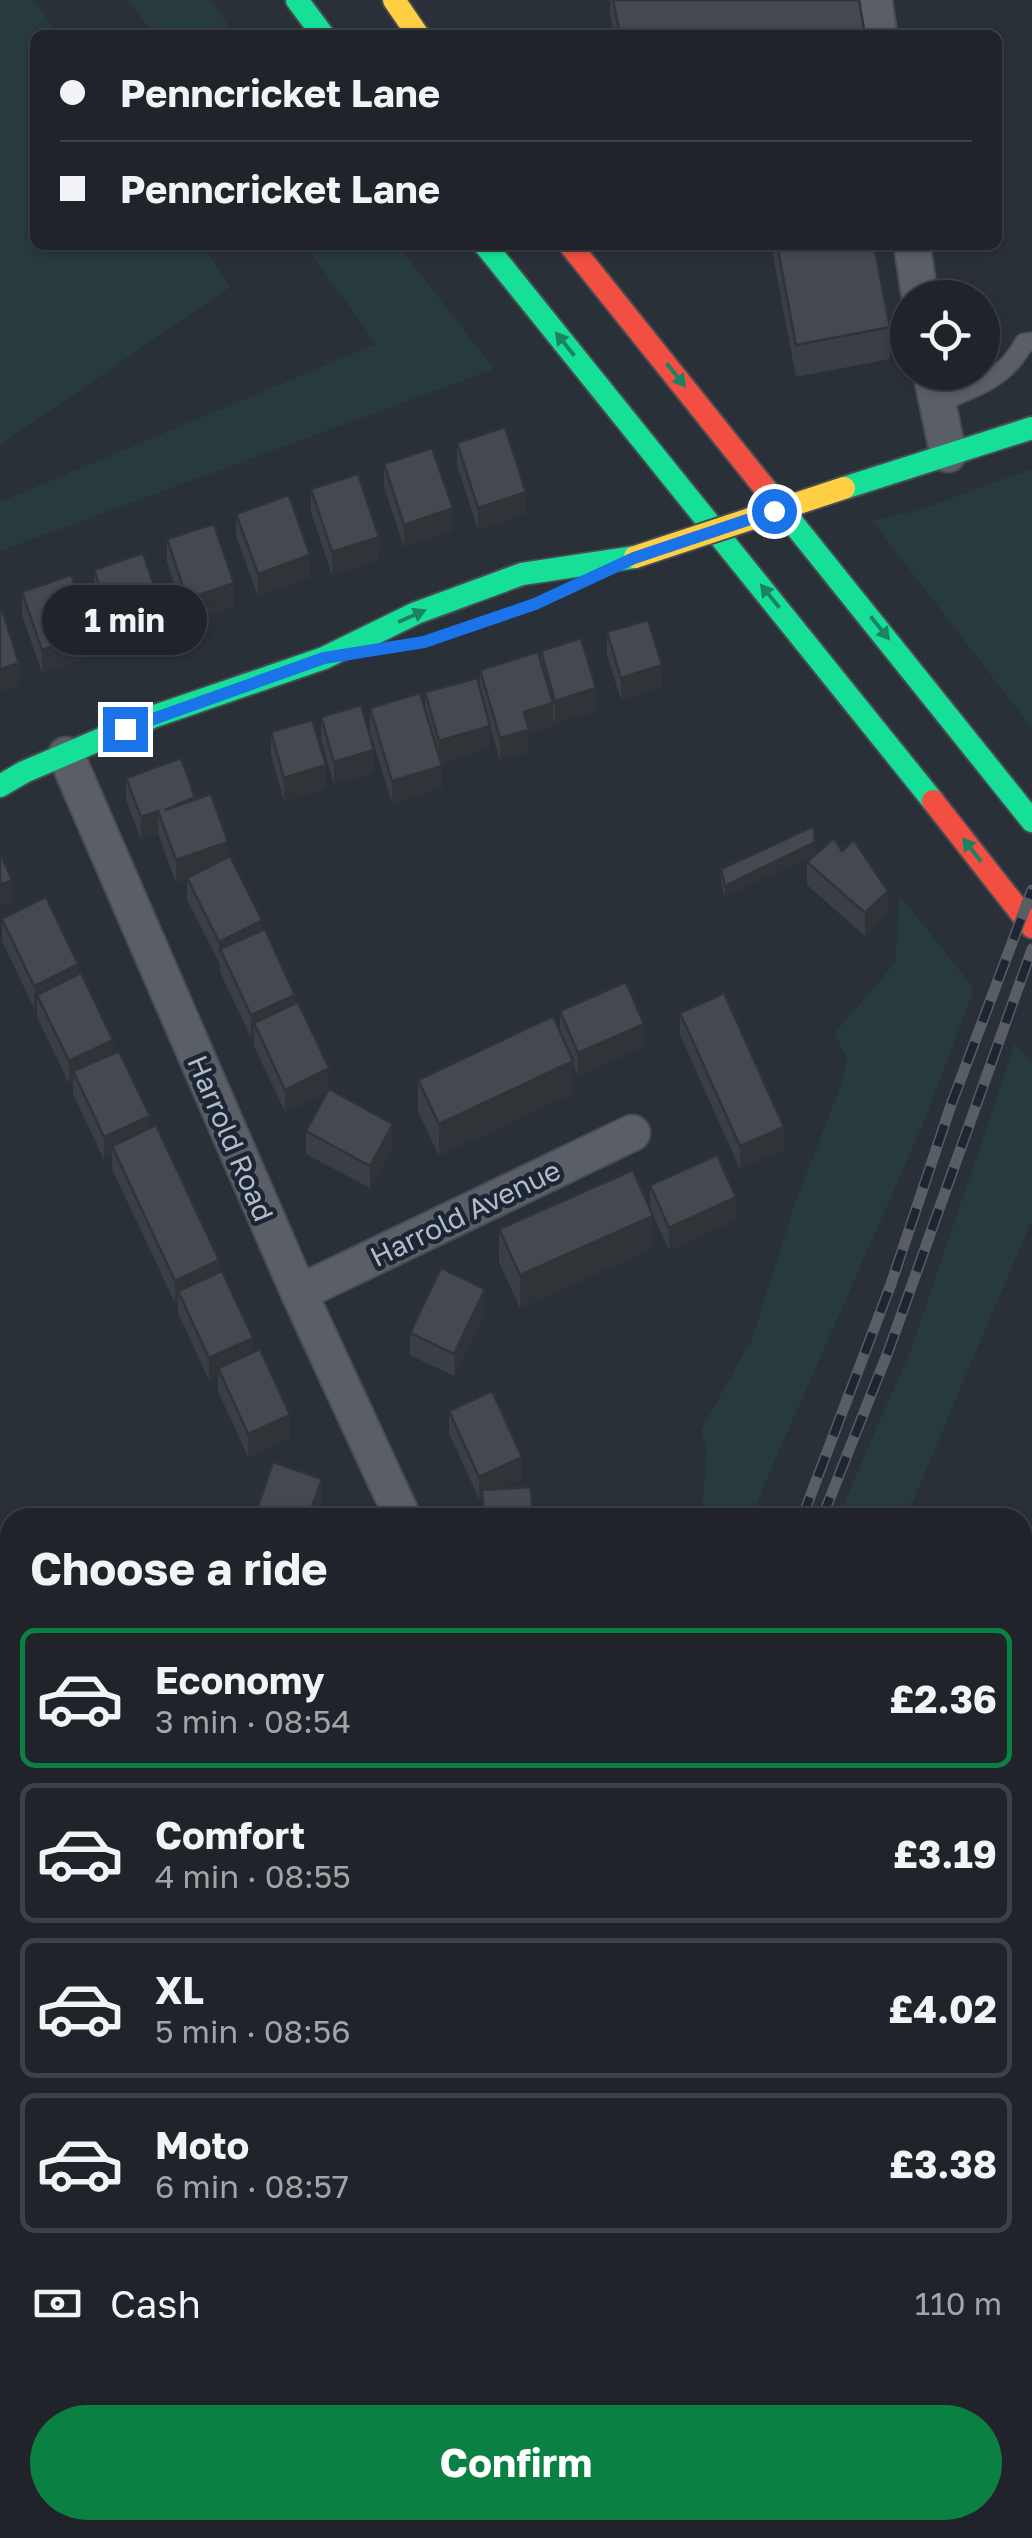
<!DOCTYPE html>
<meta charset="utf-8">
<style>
:root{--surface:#20242a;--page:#282c32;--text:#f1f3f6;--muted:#a2a4a8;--line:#3d4147;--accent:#0b8043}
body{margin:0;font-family:"Golos Text",sans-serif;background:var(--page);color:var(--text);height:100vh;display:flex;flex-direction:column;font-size:38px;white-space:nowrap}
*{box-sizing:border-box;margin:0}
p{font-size:32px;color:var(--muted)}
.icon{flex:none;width:55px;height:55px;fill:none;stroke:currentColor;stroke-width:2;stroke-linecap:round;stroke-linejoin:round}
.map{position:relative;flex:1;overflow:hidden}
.panel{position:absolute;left:0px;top:1508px;width:1032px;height:1032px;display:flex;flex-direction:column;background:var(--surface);border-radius:30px 30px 0 0;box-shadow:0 2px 8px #0004,0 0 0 2px var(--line)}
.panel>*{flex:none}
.guide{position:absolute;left:30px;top:30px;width:972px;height:220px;border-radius:15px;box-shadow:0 2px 8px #0004,0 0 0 2px var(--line);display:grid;align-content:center;height:220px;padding:0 30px;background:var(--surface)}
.buttons{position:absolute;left:890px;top:280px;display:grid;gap:20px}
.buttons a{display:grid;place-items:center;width:110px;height:110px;border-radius:50%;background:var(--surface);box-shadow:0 2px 8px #0004,0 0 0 2px var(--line);font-size:50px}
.end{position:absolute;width:45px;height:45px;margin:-22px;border:12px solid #1a73e8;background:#fff;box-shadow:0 0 0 5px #fff}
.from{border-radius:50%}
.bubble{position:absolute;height:70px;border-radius:35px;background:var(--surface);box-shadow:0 2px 8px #0004,0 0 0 2px var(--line);font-size:32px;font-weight:700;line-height:70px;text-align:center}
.guide b{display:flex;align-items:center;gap:35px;height:95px;font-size:38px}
.guide b+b{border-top:2px solid var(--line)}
.guide i{width:25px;height:25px;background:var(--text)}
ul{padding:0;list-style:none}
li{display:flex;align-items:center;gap:30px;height:140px;margin:0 20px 15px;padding:0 10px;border:5px solid var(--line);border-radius:15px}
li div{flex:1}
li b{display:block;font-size:38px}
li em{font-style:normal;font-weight:700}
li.on{border-color:var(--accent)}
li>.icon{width:90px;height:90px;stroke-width:1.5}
h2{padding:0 30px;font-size:45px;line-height:120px}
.pay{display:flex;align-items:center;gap:25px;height:110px;padding:0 30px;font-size:38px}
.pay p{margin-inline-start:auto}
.primary-button{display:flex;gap:20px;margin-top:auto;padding:20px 30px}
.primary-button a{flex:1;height:115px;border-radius:60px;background:var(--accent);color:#fff;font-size:40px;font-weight:700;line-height:115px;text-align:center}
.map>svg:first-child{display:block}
.green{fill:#273a3e}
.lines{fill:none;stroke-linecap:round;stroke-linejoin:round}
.lane-casing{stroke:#484c53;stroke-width:21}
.street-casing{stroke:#484c53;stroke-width:39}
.fast-casing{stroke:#484c53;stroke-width:26}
.slow-casing{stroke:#484c53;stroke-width:26}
.jam-casing{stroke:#484c53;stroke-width:26}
.lane{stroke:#5a5e66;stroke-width:18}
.street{stroke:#5a5e66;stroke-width:35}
.fast{stroke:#16e098;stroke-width:22}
.slow{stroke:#ffcf43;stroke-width:22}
.jam{stroke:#f24e42;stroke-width:22}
.rail-casing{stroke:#595d64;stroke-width:11}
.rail{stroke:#1d2633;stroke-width:8;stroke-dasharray:22;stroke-linecap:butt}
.slow-bridge-casing{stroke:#484c53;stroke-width:26;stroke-linecap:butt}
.slow-bridge{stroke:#ffcf43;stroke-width:22}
.wall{fill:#3a3f45}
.shaded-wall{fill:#303338}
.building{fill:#444950;stroke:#303338;stroke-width:2.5}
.oneway{fill:#1a8366}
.route{stroke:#1a73e8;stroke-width:12}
.labels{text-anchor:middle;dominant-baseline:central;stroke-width:9;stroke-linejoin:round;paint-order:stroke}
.street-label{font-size:28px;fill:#b4bcc9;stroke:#1d2633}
</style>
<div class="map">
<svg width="1032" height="2538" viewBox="0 0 1032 2538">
<rect width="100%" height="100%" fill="#2a3038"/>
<!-- green -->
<g class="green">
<polygon points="0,0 34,0 58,35 35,35 35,245 202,245 230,287 0,445"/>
<polygon points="128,0 210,0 236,35 153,35"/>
<polygon points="305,245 398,245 494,369 0,551 0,502 376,344"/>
<polygon points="1032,469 1032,728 872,521 916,511"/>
<polygon points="900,895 974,989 924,1122 750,1517 701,1517 707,1448 701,1430 752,1339 794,1206 842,1082 847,1057 834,1034 895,963"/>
<polygon points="1015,1043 1032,1063 1032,1220 906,1517 838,1517 912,1347"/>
<polygon points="65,2530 113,2530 110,2538 59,2538"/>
<polygon points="444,2530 569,2530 562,2538 441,2538"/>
<polygon points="669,2530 728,2530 724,2538 662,2538"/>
</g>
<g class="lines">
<!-- lane casing -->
<g class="lane-casing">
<g id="lane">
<path d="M937 403C972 389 1006 379 1024 343L1032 342"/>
<polyline points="1022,1567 1032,1548"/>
<polyline points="1022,1748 1032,1753"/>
<polyline points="1022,1911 1032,1897"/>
<polyline points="1022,2159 1032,2165"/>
<polyline points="997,2530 1010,2538"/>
</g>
</g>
<!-- street casing -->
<g class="street-casing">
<g id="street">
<polyline points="874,0 879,35"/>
<polyline points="912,245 920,298"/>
<polyline points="931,372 948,454"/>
<polyline points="66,755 299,1293 403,1518"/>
<polyline points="299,1293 632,1133"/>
<polyline points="0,1796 10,1793"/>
<polyline points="0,2233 10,2218"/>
</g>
</g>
<!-- fast casing -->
<g class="fast-casing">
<g id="fast">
<polyline points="297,0 323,35"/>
<polyline points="485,245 933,801"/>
<polyline points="764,487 1032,821"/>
<polyline points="844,488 1032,428"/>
<polyline points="0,786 24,772 155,716 324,658 416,613 522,574 635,557"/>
</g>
</g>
<!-- slow casing -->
<g class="slow-casing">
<polyline id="slow" points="394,0 418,35"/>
</g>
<!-- jam casing -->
<g class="jam-casing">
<g id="jam">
<polyline points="570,245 764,487"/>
<polyline points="933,801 1032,927"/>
</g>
</g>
<!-- lane -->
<use href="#lane" class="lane"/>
<!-- street -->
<use href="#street" class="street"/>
<!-- fast -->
<use href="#fast" class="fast"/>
<!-- slow -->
<use href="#slow" class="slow"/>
<!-- jam -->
<use href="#jam" class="jam"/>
<!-- rail casing -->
<g class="rail-casing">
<g id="rail">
<polyline points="802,1518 891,1284 951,1105 1032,890"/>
<polyline points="822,1518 888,1352 1032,949"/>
<polyline points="407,2538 410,2530"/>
<polyline points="424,2538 427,2530"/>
</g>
</g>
<!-- rail -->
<use href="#rail" class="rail"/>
<!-- slow-bridge casing -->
<g class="slow-bridge-casing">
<polyline id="slow-bridge" points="635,557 844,488"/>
</g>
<!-- slow-bridge -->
<use href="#slow-bridge" class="slow-bridge"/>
</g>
<!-- wall -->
<g class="wall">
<polygon points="610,0 859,0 865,35 614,35 610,15"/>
<polygon points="771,245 874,245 890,327 890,359 796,377"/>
<polygon points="457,443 526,514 478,530 457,465"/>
<polygon points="384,464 453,531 404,547 384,487"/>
<polygon points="311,489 379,559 332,575 311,512"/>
<polygon points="236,514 310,578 258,596 236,536"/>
<polygon points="167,539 234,606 187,622 167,562"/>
<polygon points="94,570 164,636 116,653 94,592"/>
<polygon points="22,592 92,655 42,673 22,615"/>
<polygon points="607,632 662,687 621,700 607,655"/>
<polygon points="541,651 596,711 555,723 553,717 553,726 529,733 529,752 500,760 490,727 490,748 442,763 442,788 392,804 370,731 370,708 425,711 425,692 480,691 480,670 541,660"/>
<polygon points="321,717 374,772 334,784 321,739"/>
<polygon points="271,732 326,788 284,801 271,755"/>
<polygon points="126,778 195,800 228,857 262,930 295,1004 329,1089 393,1146 370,1188 306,1154 306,1131 328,1092 285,1112 254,1046 254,1037 251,1038 220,972 220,964 187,900 187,879 176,883 158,834 141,840 126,800"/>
<polygon points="815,854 725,897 721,881 721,869"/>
<polygon points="807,862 888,914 865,936 807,885"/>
<polygon points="2,919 78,975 113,1053 219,1272 290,1437 248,1457 218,1391 218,1376 209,1380 178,1313 178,1302 175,1303 112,1169 112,1156 104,1160 73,1094 73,1081 69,1083 37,1017 37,1007 34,1008 2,941"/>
<polygon points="560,1011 644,1047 578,1076 573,1065 573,1093 439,1156 418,1112 418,1080 560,1031"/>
<polygon points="680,1013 784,1149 740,1169 680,1035"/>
<polygon points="650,1185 736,1220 669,1250 653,1216 653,1248 520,1308 499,1262 499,1229 650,1208"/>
<polygon points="485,1312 454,1376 410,1355 410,1333"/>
<polygon points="449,1411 522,1479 501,1489 533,1518 483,1518 482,1498 479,1499 449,1433"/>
<polygon points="0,1603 10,1608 10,1684 0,1680"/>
<polygon points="10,1837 10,1885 1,1863 1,1841"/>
<polygon points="10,2312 10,2402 0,2394 0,2324"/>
</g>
<!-- shaded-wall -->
<g class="shaded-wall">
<polygon points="526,492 526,514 478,530 478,508"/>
<polygon points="453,508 453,531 404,547 404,525"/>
<polygon points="379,537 379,559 332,575 332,552"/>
<polygon points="310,555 310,578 258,596 258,574"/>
<polygon points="234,583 234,606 187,622 187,599"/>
<polygon points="164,614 164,636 116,653 116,630"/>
<polygon points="92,633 92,655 42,673 42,650"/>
<polygon points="19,663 19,685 0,691 0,669"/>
<polygon points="662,665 662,687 621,700 621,678"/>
<polygon points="596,688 596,711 555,723 555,701"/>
<polygon points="553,703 553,726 529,733 529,752 500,760 500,738 524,712"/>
<polygon points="490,726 490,748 439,764 439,741"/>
<polygon points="374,750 374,772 334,784 334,762"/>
<polygon points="326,765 326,788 284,801 284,778"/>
<polygon points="442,766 442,788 392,804 392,781"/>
<polygon points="158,811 158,834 141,840 141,817"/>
<polygon points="228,842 228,864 176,883 176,860"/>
<polygon points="815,842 815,854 725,897 725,886"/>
<polygon points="12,880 12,902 0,907 0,885"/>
<polygon points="888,891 888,914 865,936 865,913"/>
<polygon points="262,920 262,942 220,949 219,964 219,942"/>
<polygon points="78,964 78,987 37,995 37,1007 34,1008 34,986"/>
<polygon points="295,995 295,1017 254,1023 254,1037 251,1038 251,1015"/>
<polygon points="644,1024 644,1047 578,1076 578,1053"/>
<polygon points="113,1040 113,1062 73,1071 73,1081 69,1083 69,1061"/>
<polygon points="573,1061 573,1093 439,1156 439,1124"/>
<polygon points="329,1068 329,1091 285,1112 285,1090"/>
<polygon points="150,1116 150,1139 112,1146 112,1156 104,1160 104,1137"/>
<polygon points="393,1124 393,1146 370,1188 370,1166"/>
<polygon points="784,1127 784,1149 740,1169 740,1146"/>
<polygon points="736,1197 736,1220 669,1250 669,1228"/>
<polygon points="653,1216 653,1248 520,1308 520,1275"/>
<polygon points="219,1260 219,1282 178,1291 178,1302 175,1303 175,1281"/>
<polygon points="485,1289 485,1312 454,1376 454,1354"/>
<polygon points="253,1338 253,1360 218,1368 218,1376 209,1380 209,1358"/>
<polygon points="290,1415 290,1437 248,1457 248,1434"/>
<polygon points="522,1457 522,1479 479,1499 479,1477"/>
<polygon points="322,1479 322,1501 316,1518 308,1518"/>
<polygon points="4,1891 4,1914 0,1915 0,1893"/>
</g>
<!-- building -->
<g class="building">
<polygon points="613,0 859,0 865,35 620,35"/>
<polygon points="777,245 874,245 890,327 796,345"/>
<polygon points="505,427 526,492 478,508 457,443"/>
<polygon points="432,448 453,508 404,525 384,464"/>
<polygon points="358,474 379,537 332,552 311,489"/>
<polygon points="289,495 310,555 258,574 236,514"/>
<polygon points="214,524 234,583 187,599 167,539"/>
<polygon points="143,553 164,614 116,630 94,570"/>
<polygon points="71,575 92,633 42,650 22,592"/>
<polygon points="0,603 19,663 0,669"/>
<polygon points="648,620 662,665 621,678 607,632"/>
<polygon points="581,638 596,688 555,701 541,651"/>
<polygon points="538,652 553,703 524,712 529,730 500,738 480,670"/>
<polygon points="477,678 490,726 439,741 425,692"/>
<polygon points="420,693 442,766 392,781 370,708"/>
<polygon points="361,705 374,750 334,762 321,717"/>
<polygon points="312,720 326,765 284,778 271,732"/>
<polygon points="181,758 195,797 165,810 211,794 228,842 176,860 158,811 141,817 126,778"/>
<polygon points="814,826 815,842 725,886 721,869"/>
<polygon points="834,838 842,851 854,840 888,891 865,913 807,862"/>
<polygon points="0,853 12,880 0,885"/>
<polygon points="230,856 262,920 219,942 187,878"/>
<polygon points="46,897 78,964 34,986 2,919"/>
<polygon points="265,929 295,995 251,1015 220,949"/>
<polygon points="81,973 113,1040 69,1061 37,995"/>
<polygon points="626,982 644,1024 578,1053 560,1011"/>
<polygon points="724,993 784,1127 740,1146 680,1013"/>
<polygon points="298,1002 329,1068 285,1090 254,1023"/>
<polygon points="553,1016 573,1061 439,1124 418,1080"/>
<polygon points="119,1051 150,1116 104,1137 73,1071"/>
<polygon points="329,1089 393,1124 370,1166 306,1131"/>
<polygon points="156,1125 219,1260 175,1281 112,1146"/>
<polygon points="717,1155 736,1197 669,1228 650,1185"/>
<polygon points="633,1170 653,1216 520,1275 499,1229"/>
<polygon points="441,1268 485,1289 454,1354 410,1333"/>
<polygon points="222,1271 253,1338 209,1358 178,1291"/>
<polygon points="260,1349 290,1415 248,1434 218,1368"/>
<polygon points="492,1391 522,1457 479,1477 449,1411"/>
<polygon points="273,1462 322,1479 308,1518 254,1518"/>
<polygon points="531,1487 533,1518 484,1518 482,1490"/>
<polygon points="0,1603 10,1608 10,1662 0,1657"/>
<polygon points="10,1837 10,1862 1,1841"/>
<polygon points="10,2312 10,2380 0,2371 0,2324"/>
</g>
<!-- one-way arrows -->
<defs><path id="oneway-solid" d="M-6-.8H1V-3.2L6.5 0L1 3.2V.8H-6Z" transform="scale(2.5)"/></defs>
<g class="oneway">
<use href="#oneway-solid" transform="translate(565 344) rotate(-129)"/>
<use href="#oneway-solid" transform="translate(676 375) rotate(51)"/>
<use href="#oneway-solid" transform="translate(770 596) rotate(-129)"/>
<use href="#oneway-solid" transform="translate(412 616) rotate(-24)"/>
<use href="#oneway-solid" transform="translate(880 628) rotate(51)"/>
<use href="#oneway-solid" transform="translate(972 850) rotate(-128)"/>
</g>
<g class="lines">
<!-- route -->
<polyline class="route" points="125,729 324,658 424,642 535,604 634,558 774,511"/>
</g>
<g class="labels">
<!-- street labels -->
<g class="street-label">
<text transform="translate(231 1138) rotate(67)">Harrold Road</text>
<text transform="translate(465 1213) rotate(-26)">Harrold Avenue</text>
</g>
</g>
</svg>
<div class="buttons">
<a><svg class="icon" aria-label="locate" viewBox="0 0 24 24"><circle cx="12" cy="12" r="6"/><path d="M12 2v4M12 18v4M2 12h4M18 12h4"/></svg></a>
</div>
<i class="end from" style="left:774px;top:511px"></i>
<i class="end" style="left:125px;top:729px"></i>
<div class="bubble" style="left:42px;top:585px;width:165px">1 min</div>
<div class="guide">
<b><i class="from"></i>Penncricket Lane</b>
<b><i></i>Penncricket Lane</b>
</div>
<section class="panel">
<h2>Choose a ride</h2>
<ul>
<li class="on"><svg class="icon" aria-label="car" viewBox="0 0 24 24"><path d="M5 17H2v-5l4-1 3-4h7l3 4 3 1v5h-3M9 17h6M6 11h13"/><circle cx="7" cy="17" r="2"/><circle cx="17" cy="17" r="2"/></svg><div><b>Economy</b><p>3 min · 08:54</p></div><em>£2.36</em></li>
<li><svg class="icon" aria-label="car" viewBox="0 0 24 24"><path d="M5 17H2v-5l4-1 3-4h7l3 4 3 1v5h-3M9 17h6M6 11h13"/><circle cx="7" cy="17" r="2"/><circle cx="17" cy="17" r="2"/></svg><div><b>Comfort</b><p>4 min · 08:55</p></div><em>£3.19</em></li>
<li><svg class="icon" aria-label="car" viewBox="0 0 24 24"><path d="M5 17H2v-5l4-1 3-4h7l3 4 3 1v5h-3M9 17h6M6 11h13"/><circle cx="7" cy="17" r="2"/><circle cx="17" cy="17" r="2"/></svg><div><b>XL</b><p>5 min · 08:56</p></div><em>£4.02</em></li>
<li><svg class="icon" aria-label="car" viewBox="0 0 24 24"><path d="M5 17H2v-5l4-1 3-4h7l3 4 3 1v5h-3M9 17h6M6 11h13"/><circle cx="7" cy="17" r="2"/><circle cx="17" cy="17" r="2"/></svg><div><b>Moto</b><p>6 min · 08:57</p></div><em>£3.38</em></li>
</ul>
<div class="pay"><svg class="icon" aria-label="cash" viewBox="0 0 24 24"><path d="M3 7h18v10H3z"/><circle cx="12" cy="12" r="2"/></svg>Cash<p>110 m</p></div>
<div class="primary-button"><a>Confirm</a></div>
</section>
</div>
